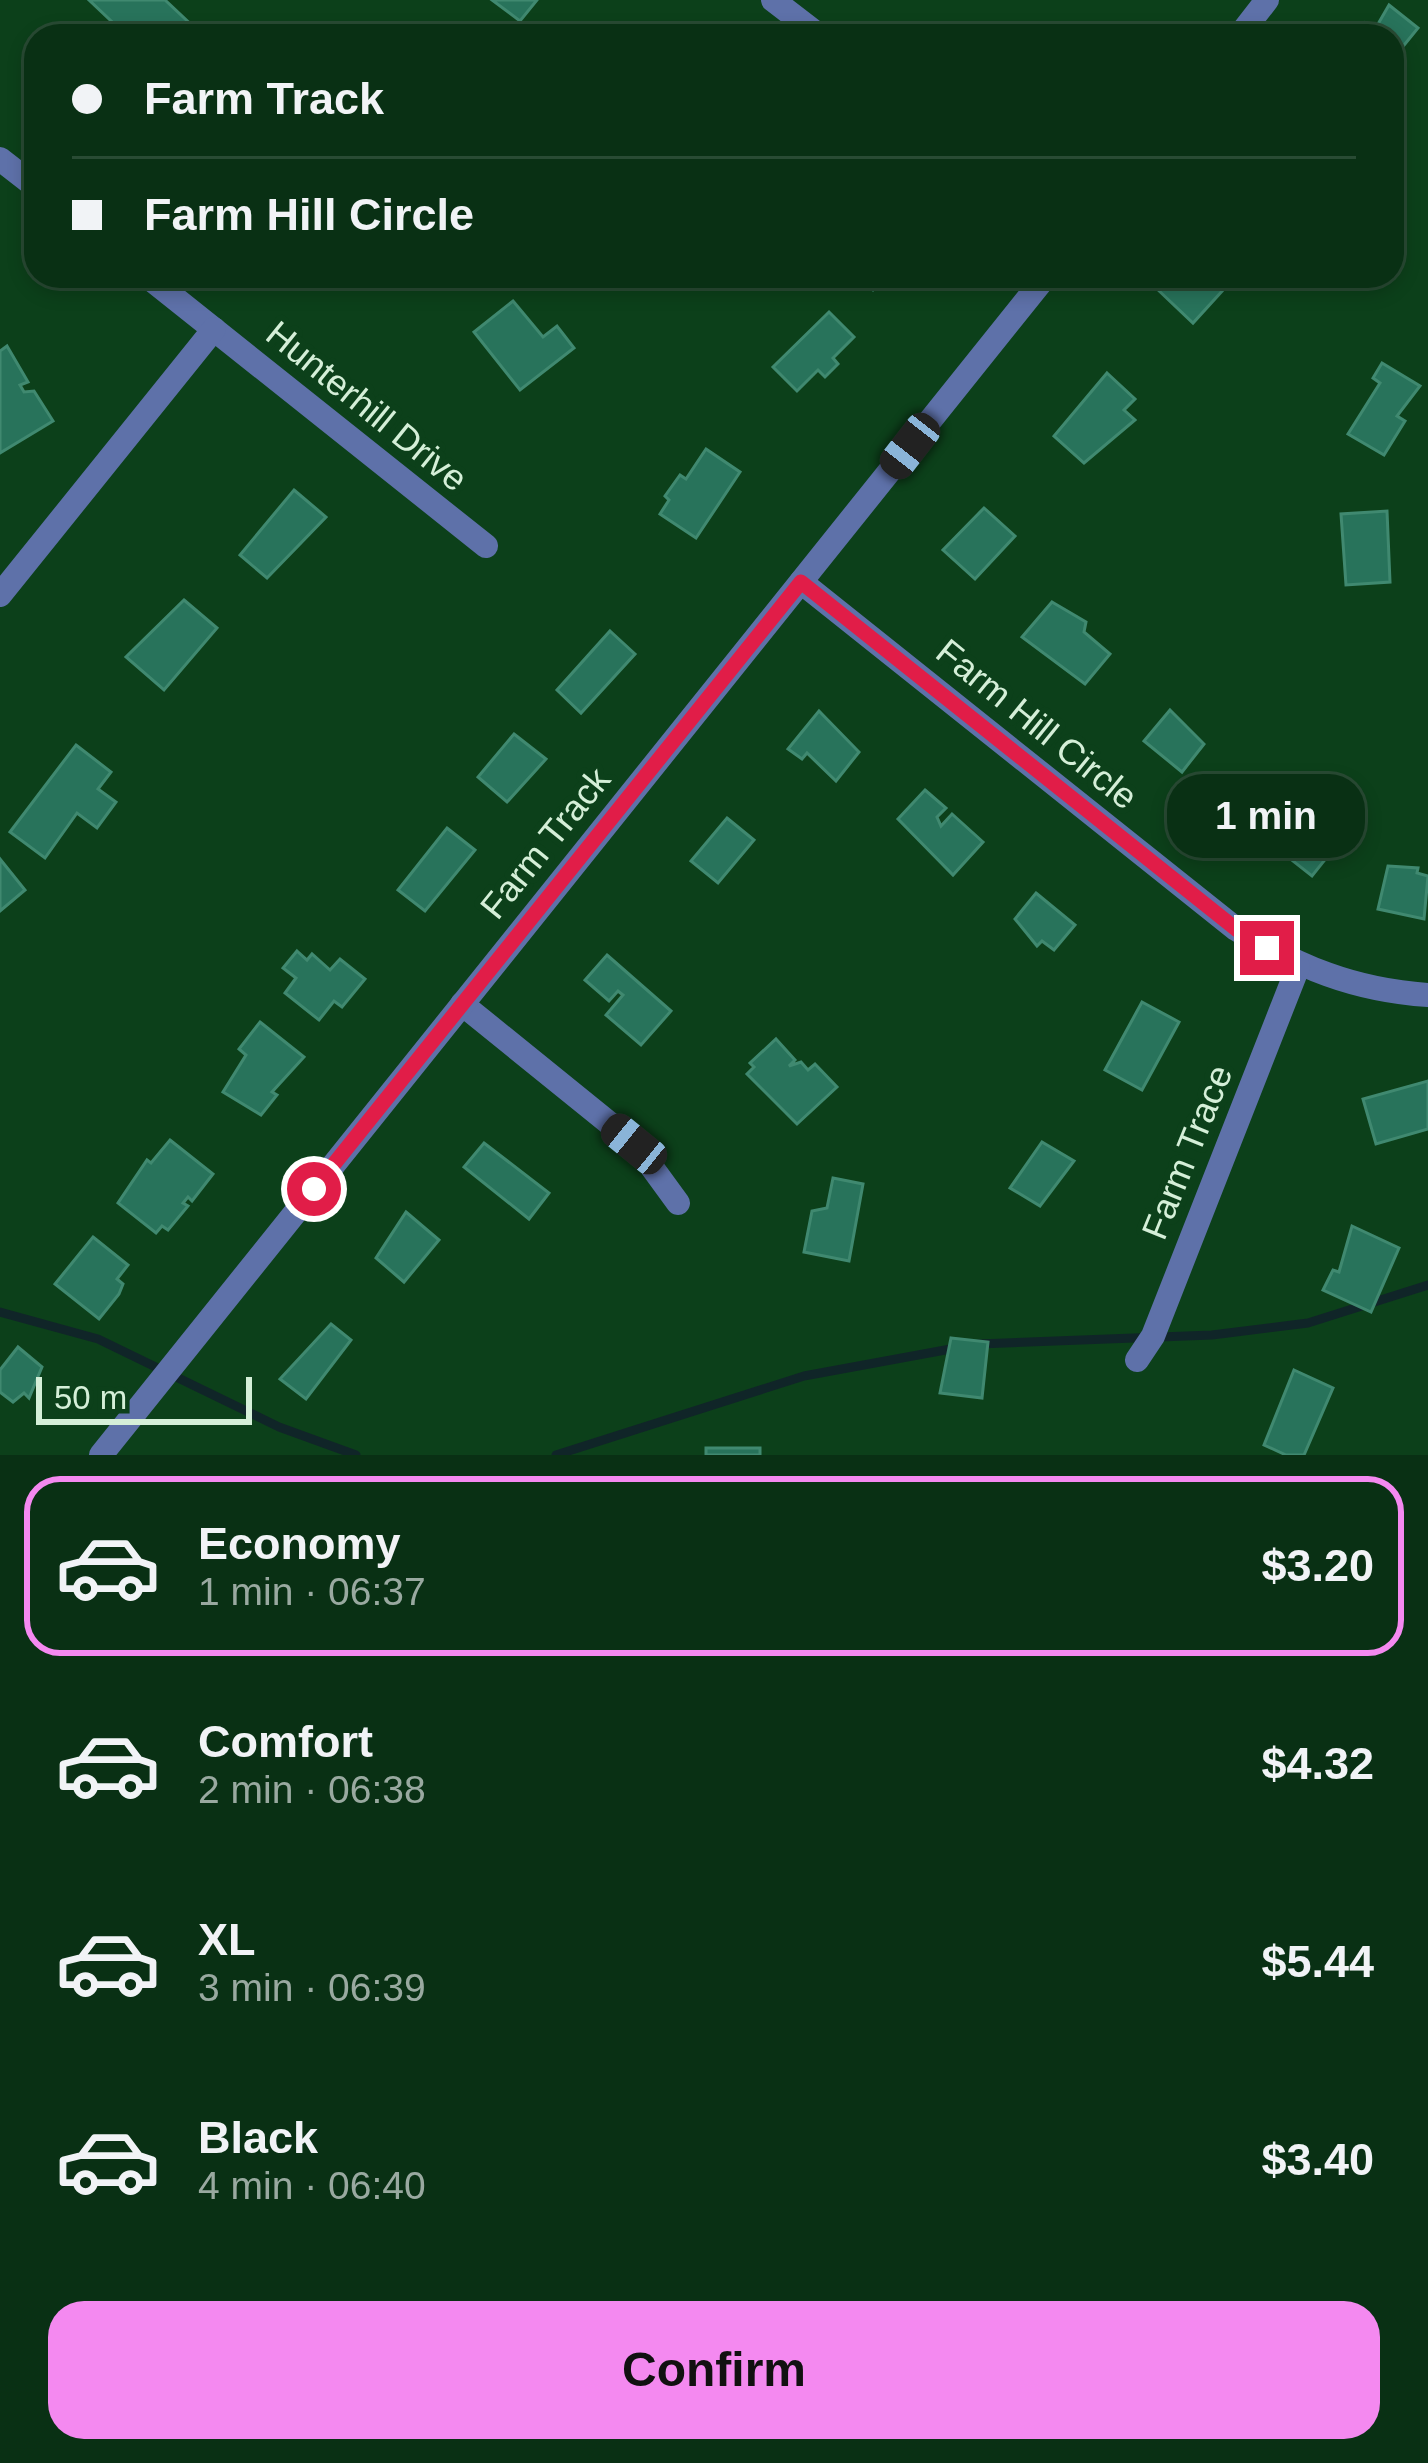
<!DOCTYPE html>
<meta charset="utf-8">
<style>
:root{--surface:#093014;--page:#12381d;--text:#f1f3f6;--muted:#99a9a0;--line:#294b34;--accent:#f489f0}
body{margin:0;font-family:Arial,sans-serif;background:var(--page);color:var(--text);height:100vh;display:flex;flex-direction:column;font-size:45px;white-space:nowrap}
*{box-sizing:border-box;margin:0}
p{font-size:39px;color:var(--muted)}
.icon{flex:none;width:66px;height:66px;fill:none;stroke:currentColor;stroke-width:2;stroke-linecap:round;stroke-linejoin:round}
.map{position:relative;height:1455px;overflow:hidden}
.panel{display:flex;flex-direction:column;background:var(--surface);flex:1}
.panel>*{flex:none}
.hud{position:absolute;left:24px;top:24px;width:1380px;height:264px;border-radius:36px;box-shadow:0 6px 18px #0003,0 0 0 3px var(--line);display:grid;align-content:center;height:264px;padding:0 48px;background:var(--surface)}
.scale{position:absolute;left:36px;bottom:30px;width:216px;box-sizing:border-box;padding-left:12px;border:6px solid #d5efd8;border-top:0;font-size:33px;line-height:42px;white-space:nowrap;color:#d5efd8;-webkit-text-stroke:9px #0c401a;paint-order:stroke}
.end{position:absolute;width:54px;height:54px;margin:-27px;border:15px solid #e11d48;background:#fff;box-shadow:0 0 0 6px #fff}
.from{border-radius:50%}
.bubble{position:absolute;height:84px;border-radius:36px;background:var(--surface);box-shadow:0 6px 18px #0003,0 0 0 3px var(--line);font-size:39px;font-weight:600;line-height:84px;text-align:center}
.car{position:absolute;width:36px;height:72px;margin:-36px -18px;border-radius:15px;box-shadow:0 0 9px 3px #0007;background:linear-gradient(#222 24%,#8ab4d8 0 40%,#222 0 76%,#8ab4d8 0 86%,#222 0)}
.hud b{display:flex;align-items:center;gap:42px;height:114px;font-size:45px}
.hud b+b{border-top:3px solid var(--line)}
.hud i{width:30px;height:30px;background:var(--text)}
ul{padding:21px 0 0;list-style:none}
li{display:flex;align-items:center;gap:36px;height:180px;margin:0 24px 18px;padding:0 24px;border:6px solid transparent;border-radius:36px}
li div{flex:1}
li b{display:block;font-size:45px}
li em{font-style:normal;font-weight:600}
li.on{border-color:var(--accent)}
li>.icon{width:108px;height:108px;stroke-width:1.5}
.cta{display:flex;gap:24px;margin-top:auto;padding:24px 48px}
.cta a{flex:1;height:138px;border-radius:36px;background:var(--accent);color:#111;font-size:48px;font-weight:600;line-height:138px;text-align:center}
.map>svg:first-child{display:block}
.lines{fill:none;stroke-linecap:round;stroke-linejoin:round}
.stream{stroke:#102528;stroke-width:9}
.building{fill:#28735b;stroke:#408970;stroke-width:3}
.minor{stroke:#5e71a9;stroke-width:24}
.route{stroke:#e11d48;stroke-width:15}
.labels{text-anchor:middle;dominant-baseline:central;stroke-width:12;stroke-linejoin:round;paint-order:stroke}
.street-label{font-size:36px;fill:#d5efd8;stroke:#0c401a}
</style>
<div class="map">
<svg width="1428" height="1455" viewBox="0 0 1428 1455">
<rect width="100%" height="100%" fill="#0c401a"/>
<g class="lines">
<!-- stream -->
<g class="stream">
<polyline points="0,1312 98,1339 279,1427 356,1455"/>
<polyline points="978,1344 1212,1335 1308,1323 1428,1285"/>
<polyline points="556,1455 804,1376 956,1348"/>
</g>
</g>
<!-- building -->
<g class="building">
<polygon points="89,0 165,0 199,32 127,36"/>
<polygon points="492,0 537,0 520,21"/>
<polygon points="1389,5 1418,28 1392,60 1392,36 1354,36 1365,23 1374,31"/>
<polygon points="406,276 430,276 419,288"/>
<polygon points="858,276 886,276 873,290"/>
<polygon points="1165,276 1207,276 1223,290 1193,323 1155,287"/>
<polygon points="513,301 543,337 557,326 574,348 520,390 474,332"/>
<polygon points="829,312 854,337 833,358 838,364 825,377 818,370 797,391 773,367"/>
<polygon points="7,346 28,382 20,385 24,392 34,391 53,421 0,453 0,351"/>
<polygon points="1382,363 1420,386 1397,416 1405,421 1384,455 1348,434 1380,383 1373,378"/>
<polygon points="1107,373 1135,399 1124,410 1135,420 1084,463 1054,436"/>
<polygon points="706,449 740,472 696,538 660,514 669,500 665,496 680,475 686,479"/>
<polygon points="294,490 326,517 267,578 240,555"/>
<polygon points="984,508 1015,536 975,579 943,550"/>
<polygon points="1387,511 1390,582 1346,585 1341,514"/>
<polygon points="184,600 217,628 164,690 126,657"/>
<polygon points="1052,602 1086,622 1084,632 1110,654 1085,684 1022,637"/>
<polygon points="610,631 635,654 581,713 557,690"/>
<polygon points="1170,710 1204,744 1182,772 1144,741"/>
<polygon points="819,711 859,752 836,781 807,753 802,759 788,749"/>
<polygon points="514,734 546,759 507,802 478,777"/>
<polygon points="76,745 111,772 98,789 116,802 97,828 77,813 45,858 10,832"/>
<polygon points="925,790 946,808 937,817 941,826 952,814 983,842 953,875 898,819"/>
<polygon points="1276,797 1339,842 1312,876 1251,828"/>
<polygon points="727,818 754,840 718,883 691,861"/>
<polygon points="447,828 475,850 425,911 398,890"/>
<polygon points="0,859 25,890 0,911"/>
<polygon points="1388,866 1418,868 1417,873 1428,876 1424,919 1378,909"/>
<polygon points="1036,893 1075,925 1054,950 1042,941 1037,946 1015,919"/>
<polygon points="297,951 307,960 312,954 330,970 340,959 365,979 342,1007 334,1001 319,1020 285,993 296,978 283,968"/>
<polygon points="607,955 671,1011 641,1045 606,1015 623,995 618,991 609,1001 585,980"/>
<polygon points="1142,1002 1179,1022 1142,1090 1105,1070"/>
<polygon points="260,1022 304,1057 272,1092 277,1095 261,1115 223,1092 246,1055 239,1049"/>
<polygon points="776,1039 795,1060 789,1066 801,1062 808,1070 815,1064 837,1087 797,1124 747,1074 754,1067 750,1063"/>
<polygon points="1428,1081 1428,1129 1376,1144 1363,1099"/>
<polygon points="170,1140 213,1174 192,1201 188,1197 183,1203 188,1206 168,1230 162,1226 156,1233 118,1203 147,1160 151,1163"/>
<polygon points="1042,1142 1074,1161 1040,1206 1010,1188"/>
<polygon points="484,1143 549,1193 529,1219 464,1167"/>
<polygon points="833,1178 863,1184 849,1261 804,1252 812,1211 827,1208"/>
<polygon points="406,1212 439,1240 404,1282 376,1258"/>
<polygon points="1352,1226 1399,1248 1371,1312 1323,1290 1333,1270 1339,1272"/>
<polygon points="93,1237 128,1265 117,1279 123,1284 119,1294 99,1319 55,1284"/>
<polygon points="331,1324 351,1340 306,1399 280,1379"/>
<polygon points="951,1338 988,1342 982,1398 940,1393"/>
<polygon points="18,1347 42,1367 29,1398 24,1393 13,1402 0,1392 0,1370"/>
<polygon points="1294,1370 1333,1388 1304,1455 1286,1455 1264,1445"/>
<rect x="706" y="1448" width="54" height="7"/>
</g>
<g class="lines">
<!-- minor -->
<g class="minor">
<polyline points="773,0 812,30"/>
<polyline points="1239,36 1267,0"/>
<polyline points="0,159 36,187"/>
<polyline points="147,276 486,546"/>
<path d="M801 582 1236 929C1299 967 1353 990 1428 995"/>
<polyline points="0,595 214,329"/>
<polyline points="462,1004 635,1144 678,1203"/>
<polyline points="1137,1360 1153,1336 1298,967"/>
<polyline points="101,1455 1046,276"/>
</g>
</g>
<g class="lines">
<!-- route -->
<polyline class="route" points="314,1189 801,582 1236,929 1267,948"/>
</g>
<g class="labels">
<!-- street labels -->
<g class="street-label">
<text transform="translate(367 406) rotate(39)">Hunterhill Drive</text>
<text transform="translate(1037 724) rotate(39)">Farm Hill Circle</text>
<text transform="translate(545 843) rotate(-51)">Farm Track</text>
<text transform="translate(1187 1152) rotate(-68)">Farm Trace</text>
</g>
</g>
</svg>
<div class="scale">50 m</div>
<i class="end from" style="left:314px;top:1189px"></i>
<i class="end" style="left:1267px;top:948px"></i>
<div class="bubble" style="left:1167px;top:774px;width:198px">1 min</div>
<i class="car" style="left:910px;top:446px;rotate:218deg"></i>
<i class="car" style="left:634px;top:1144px;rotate:309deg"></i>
<div class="hud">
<b><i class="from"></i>Farm Track</b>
<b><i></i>Farm Hill Circle</b>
</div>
</div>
<section class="panel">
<ul>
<li class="on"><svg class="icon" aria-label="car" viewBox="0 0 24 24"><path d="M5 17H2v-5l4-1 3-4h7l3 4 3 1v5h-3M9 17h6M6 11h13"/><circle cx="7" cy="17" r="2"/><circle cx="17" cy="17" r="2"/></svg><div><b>Economy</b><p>1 min · 06:37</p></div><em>$3.20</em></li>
<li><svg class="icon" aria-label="car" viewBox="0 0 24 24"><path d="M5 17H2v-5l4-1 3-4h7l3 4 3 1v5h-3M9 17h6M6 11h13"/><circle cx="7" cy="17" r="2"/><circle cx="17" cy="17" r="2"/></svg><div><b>Comfort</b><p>2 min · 06:38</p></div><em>$4.32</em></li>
<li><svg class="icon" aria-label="car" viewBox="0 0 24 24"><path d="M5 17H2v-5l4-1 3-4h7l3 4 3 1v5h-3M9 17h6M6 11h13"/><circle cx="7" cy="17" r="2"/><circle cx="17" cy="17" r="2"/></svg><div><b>XL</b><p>3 min · 06:39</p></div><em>$5.44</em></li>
<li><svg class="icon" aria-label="car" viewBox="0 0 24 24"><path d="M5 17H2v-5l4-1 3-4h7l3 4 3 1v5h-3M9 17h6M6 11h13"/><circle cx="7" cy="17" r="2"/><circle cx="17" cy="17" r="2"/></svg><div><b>Black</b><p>4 min · 06:40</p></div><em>$3.40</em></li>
</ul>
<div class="cta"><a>Confirm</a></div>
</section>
